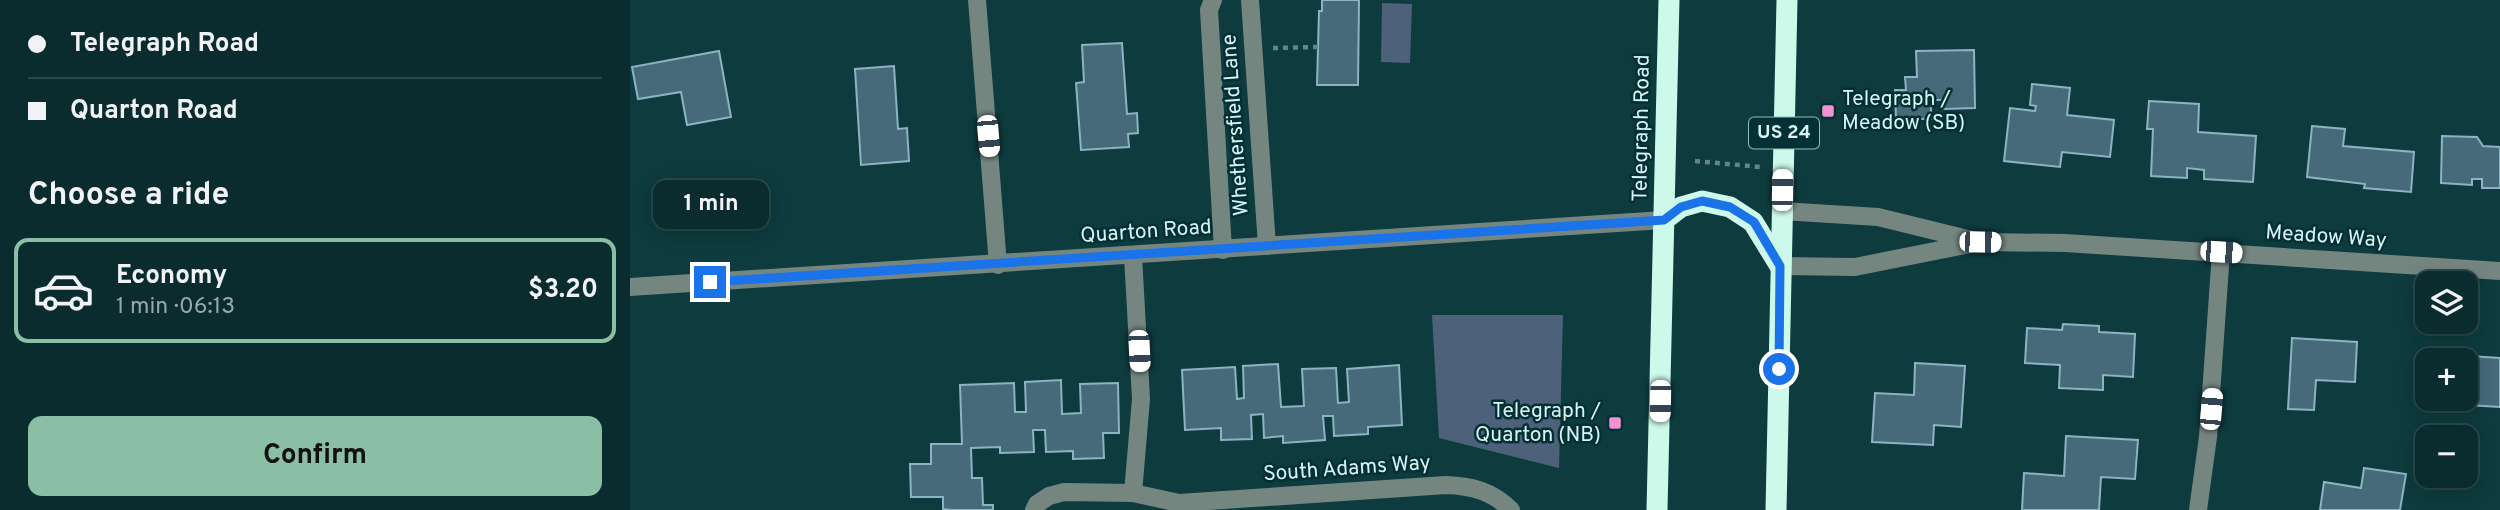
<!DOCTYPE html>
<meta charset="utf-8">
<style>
:root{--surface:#0a2c2e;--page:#18383a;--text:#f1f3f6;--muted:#99a7aa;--line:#2a484a;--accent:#8abfa5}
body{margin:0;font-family:Overpass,sans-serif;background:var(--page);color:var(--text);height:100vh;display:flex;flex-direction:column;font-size:26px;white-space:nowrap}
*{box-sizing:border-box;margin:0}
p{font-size:23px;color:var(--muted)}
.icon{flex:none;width:38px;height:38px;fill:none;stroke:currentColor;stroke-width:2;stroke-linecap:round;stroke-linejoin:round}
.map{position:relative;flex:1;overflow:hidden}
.side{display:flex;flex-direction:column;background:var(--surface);width:630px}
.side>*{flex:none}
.banner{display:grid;align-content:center;height:154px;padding:0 28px;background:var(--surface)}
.fabs{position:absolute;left:1785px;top:271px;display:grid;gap:14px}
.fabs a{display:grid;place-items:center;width:63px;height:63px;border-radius:14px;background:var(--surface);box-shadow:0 4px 18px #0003,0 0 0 2px var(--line);font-size:35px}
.end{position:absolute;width:32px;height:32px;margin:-16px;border:9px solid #1a73e8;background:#fff;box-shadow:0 0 0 4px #fff}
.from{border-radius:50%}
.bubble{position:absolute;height:49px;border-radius:14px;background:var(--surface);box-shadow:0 4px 18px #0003,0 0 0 2px var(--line);font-size:23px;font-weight:700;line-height:49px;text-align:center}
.car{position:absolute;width:21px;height:42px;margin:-21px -10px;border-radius:9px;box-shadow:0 0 5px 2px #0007;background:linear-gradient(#fff 24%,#345 0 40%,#fff 0 76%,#345 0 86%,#fff 0)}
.banner b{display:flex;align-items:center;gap:24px;height:66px;font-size:26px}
.banner b+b{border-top:2px solid var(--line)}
.banner i{width:18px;height:18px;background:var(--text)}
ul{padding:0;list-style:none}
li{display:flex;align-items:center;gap:21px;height:105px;margin:0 14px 10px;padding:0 14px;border:4px solid var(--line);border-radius:14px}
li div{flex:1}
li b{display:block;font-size:26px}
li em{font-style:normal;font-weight:700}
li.selected{border-color:var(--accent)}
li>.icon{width:63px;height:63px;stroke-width:1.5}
h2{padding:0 28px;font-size:32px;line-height:84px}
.primary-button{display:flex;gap:14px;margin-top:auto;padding:14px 28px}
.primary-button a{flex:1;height:80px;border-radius:14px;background:var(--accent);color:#111;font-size:28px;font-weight:700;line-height:80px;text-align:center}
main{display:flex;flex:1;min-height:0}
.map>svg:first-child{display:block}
.water{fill:#4e617b}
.building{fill:#466a7a;stroke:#8db2c3;stroke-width:2}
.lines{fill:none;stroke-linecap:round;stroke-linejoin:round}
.path{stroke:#628688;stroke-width:4.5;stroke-dasharray:5 5;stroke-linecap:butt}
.minor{stroke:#758680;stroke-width:18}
.highway{stroke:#cdf9eb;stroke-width:21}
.route{stroke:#1a73e8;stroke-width:9}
.poi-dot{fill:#f291d6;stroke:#013134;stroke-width:2.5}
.labels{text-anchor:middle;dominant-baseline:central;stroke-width:5;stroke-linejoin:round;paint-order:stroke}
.shield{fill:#013134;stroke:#9ab9ba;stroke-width:2}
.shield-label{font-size:19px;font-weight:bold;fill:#dcf3f4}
.poi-label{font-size:21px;fill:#dcf3f4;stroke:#013134;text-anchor:start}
.street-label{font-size:21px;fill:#dcf3f4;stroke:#013134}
</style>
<main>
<section class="side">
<div class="banner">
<b><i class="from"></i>Telegraph Road</b>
<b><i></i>Quarton Road</b>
</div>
<h2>Choose a ride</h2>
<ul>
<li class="selected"><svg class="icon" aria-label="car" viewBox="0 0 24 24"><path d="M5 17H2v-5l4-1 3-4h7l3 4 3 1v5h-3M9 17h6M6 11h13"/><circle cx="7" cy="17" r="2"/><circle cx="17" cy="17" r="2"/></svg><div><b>Economy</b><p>1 min · 06:13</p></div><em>$3.20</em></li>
</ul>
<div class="primary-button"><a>Confirm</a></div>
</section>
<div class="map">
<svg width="1870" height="510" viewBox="0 0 1870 510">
<rect width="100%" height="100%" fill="#0e3b3e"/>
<!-- water -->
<g class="water">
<polygon points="752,3 782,4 780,63 751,62"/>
<polygon points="802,315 933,315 929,468 809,438"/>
</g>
<!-- building -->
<g class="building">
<polygon points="692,0 729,0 728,85 687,85 689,11 692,11"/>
<polygon points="492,43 497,114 507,113 508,133 498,134 499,147 451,150 446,83 454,82 452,45"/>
<polygon points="1344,50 1345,108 1314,109 1314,100 1301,100 1301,119 1266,119 1265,90 1276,90 1275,77 1287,77 1286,51"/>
<polygon points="89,51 101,117 57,125 51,92 8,99 2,67"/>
<polygon points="264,66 268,129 277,128 279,161 231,165 225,69"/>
<polygon points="1402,84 1440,88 1437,115 1484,120 1480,157 1432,152 1430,167 1374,161 1380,108 1405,111 1406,106 1400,105"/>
<polygon points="1519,101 1569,104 1568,132 1626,136 1623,182 1574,179 1574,170 1557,168 1557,178 1521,176 1523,129 1517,129"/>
<polygon points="1682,126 1715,129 1713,146 1784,152 1781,192 1734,188 1735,184 1677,177"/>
<polygon points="1812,136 1847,137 1853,146 1870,147 1870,188 1852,188 1852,179 1842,179 1842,185 1811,183"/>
<polygon points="1433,324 1469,326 1469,332 1505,334 1503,377 1473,375 1473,390 1429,388 1430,365 1395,363 1397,328 1432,330"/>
<polygon points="1662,338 1727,342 1725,382 1686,380 1684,410 1658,409"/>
<polygon points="1840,356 1870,358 1870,407 1837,405"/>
<polygon points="1285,363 1335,366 1331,427 1304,425 1303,445 1242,442 1245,393 1284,395"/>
<polygon points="648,364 651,407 674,406 672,369 706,368 708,403 719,402 717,369 769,365 772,425 738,427 738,434 704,436 703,416 693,416 695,440 653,443 653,436 634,438 633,414 621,415 622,439 591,440 591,428 555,430 552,370 605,367 607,399 614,398 613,366"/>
<polygon points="431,380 432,414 451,413 450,384 488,383 489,433 473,433 474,458 443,459 443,451 416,452 415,430 403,430 404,452 370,453 370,447 341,448 342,478 352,478 353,505 363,505 363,510 322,510 313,509 313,497 281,497 280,464 301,464 301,444 332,444 330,385 384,383 385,412 396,412 395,382"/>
<polygon points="1436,436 1508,440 1505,479 1471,477 1469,510 1392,510 1394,473 1434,476"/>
<polygon points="1734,468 1776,474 1770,510 1690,510 1694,482 1731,488"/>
</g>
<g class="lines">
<!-- path -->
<g class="path">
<polyline points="643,48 688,47"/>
<polyline points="1065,161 1131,167"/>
</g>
<!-- minor -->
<g class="minor">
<polyline points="347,0 368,265"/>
<polyline points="583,0 579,10 593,250"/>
<polyline points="620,0 637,246"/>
<polyline points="1350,242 1435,243 1870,271"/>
<polyline points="503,256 511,399 503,493"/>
<polyline points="1150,266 1225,267 1350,242 1248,217 1152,211"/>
<polyline points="0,287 1034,220"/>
<path d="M404 510 407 504 419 496 434 492 503 493 549 503 816 485C842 486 862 491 881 510"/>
<polyline points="1568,510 1578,437 1591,252"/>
</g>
<!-- highway -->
<g class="highway">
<polyline points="1034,220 1051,207 1072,201 1100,207 1123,222 1150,266"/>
<polyline points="1027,510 1039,0"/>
<polyline points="1146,510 1157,0"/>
</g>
</g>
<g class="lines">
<!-- route -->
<polyline class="route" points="80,282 1034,220 1051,207 1072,201 1100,207 1124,222 1150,266 1149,369"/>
</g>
<!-- markers -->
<g class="poi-dot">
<rect x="1191" y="104" width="14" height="14" rx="3.5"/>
<rect x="978" y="416" width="14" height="14" rx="3.5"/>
</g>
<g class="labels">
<!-- shield labels -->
<rect class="shield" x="1119" y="117.5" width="70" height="31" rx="5"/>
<g class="shield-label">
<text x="1154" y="133">US 24</text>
</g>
<!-- poi labels -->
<g class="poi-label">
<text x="1212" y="99">Telegraph /<tspan x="1212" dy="24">Meadow (SB)</tspan></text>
<text x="971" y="411" text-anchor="end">Telegraph /<tspan x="971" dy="24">Quarton (NB)</tspan></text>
</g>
<!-- street labels -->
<g class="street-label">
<text transform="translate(606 125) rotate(-94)">Whethersfield Lane</text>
<text transform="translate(1012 128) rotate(-89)">Telegraph Road</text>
<text transform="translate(516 232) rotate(-4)">Quarton Road</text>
<text transform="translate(1696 237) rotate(4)">Meadow Way</text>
<text transform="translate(717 469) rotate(-4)">South Adams Way</text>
</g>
</g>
</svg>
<div class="fabs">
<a><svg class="icon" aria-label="layers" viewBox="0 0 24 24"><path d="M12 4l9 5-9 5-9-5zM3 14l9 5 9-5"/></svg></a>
<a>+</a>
<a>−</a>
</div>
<i class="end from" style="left:1149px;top:369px"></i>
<i class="end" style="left:80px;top:282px"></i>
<div class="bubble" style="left:23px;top:180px;width:116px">1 min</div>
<i class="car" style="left:358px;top:136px;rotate:175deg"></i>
<i class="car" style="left:1152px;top:190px;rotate:1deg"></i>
<i class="car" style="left:1350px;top:242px;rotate:91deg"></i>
<i class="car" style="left:1591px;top:252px;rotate:94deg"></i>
<i class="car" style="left:509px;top:351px;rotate:177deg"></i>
<i class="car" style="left:1030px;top:401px;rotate:181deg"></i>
<i class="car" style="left:1581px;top:409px;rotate:5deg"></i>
</div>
</main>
